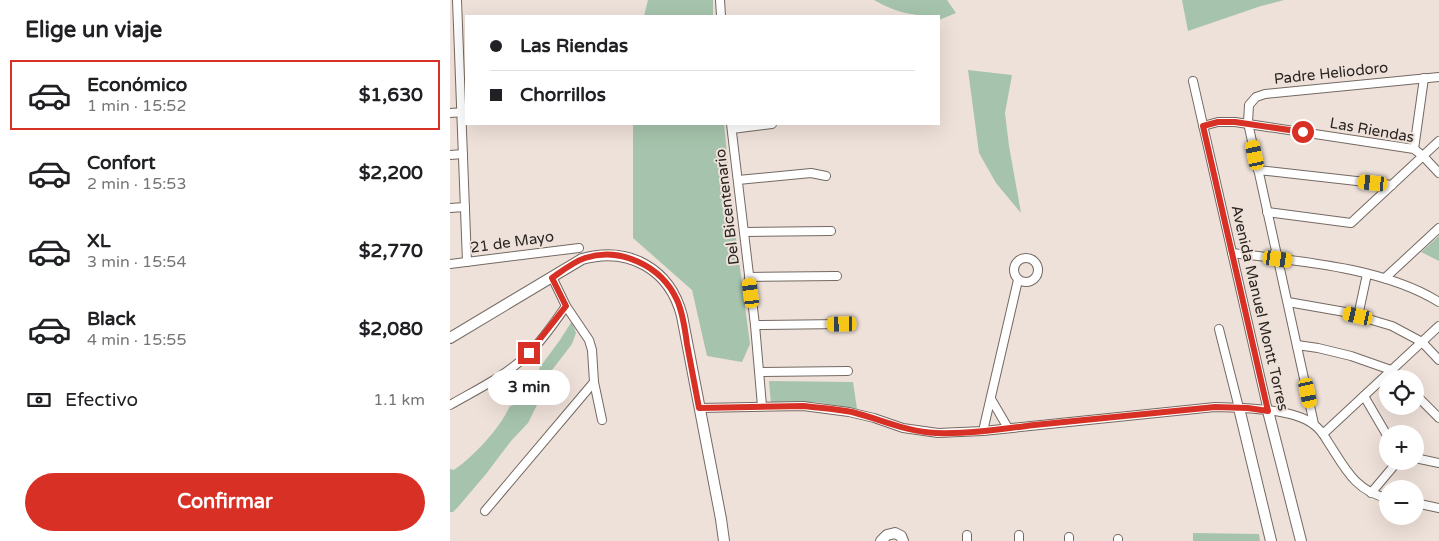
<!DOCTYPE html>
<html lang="es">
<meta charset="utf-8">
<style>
:root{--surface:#fff;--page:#f2f2f2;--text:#202124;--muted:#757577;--line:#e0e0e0;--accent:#d93025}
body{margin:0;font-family:"Varela Round",sans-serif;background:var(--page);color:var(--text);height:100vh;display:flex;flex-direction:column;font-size:19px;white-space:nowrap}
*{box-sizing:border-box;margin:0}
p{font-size:16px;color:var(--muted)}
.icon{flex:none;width:28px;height:28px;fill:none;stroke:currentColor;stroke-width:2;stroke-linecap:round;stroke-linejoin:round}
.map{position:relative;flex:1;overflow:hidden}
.details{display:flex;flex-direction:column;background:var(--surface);width:450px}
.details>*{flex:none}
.banner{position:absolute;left:15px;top:15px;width:475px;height:110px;border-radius:0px;box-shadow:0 5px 20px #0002;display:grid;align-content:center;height:110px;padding:0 25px;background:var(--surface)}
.controls{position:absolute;left:929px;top:370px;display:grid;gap:10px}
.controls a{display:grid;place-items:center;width:45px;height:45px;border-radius:50%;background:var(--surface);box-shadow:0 5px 20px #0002;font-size:25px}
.end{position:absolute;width:22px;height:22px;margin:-11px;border:6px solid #d93025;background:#fff;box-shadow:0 0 0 2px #fff}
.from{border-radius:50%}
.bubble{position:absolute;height:35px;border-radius:18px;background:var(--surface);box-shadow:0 5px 20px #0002;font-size:16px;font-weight:700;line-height:35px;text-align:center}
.car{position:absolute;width:15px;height:30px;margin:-15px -8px;border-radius:6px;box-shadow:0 0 4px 1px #0007;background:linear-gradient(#f5c518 24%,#345 0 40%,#f5c518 0 76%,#345 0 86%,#f5c518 0)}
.banner b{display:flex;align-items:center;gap:18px;height:48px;font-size:19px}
.banner b+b{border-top:1px solid var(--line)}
.banner i{width:12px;height:12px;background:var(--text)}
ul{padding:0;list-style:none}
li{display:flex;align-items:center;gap:15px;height:70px;margin:0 10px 8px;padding:0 15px;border:2px solid transparent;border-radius:0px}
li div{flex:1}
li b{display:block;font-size:19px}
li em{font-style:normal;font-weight:700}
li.on{border-color:var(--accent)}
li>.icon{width:45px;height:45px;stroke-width:1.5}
h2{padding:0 25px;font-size:22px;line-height:60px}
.pay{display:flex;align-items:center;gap:12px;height:55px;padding:0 25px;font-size:19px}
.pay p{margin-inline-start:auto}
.primary-button{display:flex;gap:10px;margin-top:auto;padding:10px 25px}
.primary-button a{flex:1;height:58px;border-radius:30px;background:var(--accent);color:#fff;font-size:20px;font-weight:700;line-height:58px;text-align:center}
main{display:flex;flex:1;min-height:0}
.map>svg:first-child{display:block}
.green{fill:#a6c4ad}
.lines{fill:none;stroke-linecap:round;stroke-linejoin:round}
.minor-casing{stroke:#746962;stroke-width:10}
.tertiary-casing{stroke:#746962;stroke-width:12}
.minor{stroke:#fff;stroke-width:8}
.tertiary{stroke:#fff;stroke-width:10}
.route{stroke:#d93025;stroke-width:6}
.labels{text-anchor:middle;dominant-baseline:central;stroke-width:4;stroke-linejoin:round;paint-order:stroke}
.street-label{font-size:15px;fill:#2a2522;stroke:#eee1d9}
</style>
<main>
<section class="details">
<h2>Elige un viaje</h2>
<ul>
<li class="on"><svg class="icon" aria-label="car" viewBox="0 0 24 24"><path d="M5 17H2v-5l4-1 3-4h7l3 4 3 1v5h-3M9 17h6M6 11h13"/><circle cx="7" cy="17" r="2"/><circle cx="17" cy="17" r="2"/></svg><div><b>Económico</b><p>1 min · 15:52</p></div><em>$1,630</em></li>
<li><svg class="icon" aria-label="car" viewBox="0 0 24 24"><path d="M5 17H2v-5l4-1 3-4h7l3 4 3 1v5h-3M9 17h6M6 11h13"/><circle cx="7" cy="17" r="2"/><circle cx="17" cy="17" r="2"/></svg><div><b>Confort</b><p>2 min · 15:53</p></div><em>$2,200</em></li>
<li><svg class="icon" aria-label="car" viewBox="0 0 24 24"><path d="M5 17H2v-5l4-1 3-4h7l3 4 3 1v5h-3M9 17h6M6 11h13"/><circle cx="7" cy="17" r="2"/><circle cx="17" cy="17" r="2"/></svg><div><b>XL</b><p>3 min · 15:54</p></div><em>$2,770</em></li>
<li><svg class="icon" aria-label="car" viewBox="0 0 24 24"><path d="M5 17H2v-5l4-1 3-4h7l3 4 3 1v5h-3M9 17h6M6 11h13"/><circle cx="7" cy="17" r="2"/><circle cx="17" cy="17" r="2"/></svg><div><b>Black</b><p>4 min · 15:55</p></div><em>$2,080</em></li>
</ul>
<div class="pay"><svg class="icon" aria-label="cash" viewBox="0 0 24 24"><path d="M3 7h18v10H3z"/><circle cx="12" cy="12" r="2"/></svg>Efectivo<p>1.1 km</p></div>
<div class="primary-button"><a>Confirmar</a></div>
</section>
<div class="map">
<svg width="989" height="541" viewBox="0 0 989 541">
<rect width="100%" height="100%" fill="#eee1d9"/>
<!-- green -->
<g class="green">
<polygon points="198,0 263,0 263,16 194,16"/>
<path d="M424 0H497L506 13 489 20V16C463 16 447 13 424 0Z"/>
<polygon points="732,0 834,0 811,6 738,31"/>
<polygon points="518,70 562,75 555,113 559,146 571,213 546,183 529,153"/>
<polygon points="183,124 274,124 283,215 300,344 292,362 257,356 242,290 183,238"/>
<polygon points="989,236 989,261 971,252"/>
<path d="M122 321 126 333 122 344 99 374 100 377 95 389 78 423 61 441 36 474 8 507 3 512H0V469L4 470C9 466 15 462 20 457 36 442 51 425 60 406L64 405 82 385 90 367 110 340Z"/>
<polygon points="319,381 403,382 407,409 366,402 321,404"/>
<polygon points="743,533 809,534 810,541 743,541"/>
</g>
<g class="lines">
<!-- minor casing -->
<g class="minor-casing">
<g id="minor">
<polyline points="7,0 17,262"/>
<polyline points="270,0 271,16"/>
<polyline points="743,81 818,411"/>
<polyline points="0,113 16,112"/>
<polyline points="281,124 305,325 312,406"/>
<polyline points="753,126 768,122 785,122 964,149 973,156 989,173"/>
<polyline points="282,129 322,124"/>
<polyline points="964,149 974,78"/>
<polyline points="0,155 13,154"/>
<polyline points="808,170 942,185"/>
<polyline points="288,180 361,173 376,176"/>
<polyline points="0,208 15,207"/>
<polyline points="817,212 901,223 989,141"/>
<polyline points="294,232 381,231"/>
<path d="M782 253C847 261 933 267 989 302"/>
<circle cx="576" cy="270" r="12"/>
<polyline points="0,264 129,248"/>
<polyline points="299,277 387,276"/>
<polyline points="935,278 989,228"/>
<polyline points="838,302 895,312 942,326 972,342 989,360"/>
<polyline points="908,316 917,274"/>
<polyline points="305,325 392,324"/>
<polyline points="769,329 789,408"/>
<polyline points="847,345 868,348 901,356 941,370 950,379"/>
<polyline points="310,372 398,371"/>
<polyline points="144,382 152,420"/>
<polyline points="965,394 989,418"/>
<polyline points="914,396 938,437"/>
<polyline points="541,399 558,428"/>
<path d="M0 405C26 390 56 376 78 354 92 341 105 322 116 306"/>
<path d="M249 408 353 406 399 412 424 418 453 428 488 433 533 431 765 407C791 408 842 408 863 424 869 428 874 435 878 442 894 466 905 492 938 498"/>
<polyline points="864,424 798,123 799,105 806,97 815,94 989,77"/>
<polyline points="533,431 568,280"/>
<polyline points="873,434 989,326"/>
<polyline points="965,458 989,463"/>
<polyline points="921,493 948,461"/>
<polyline points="965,503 989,508"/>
<polyline points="35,511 144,382 142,350 139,340 116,306 102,277"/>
<polyline points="569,535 569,541"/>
<polyline points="517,541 517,535"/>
<polyline points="619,541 619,537"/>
<polyline points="668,541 668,539"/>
</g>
</g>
<!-- tertiary casing -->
<g class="tertiary-casing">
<g id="tertiary">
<path d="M0 338 132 259C179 246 220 269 232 316L271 519 274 541"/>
<polyline points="789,408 821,541"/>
<polyline points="818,411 851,541"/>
<polyline points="431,541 437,535 445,533 451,536 453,541"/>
</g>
</g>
<!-- minor -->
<use href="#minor" class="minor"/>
<!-- tertiary -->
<use href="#tertiary" class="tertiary"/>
</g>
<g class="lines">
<!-- route -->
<path class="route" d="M79 353 116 306 102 278C112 271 123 262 135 258 170 247 211 265 227 300 233 313 235 329 237 344 241 365 245 386 249 408L353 406C369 408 386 409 402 412 430 419 457 432 486 433 518 434 552 429 584 425 644 419 705 413 765 407L798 408 818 411 753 126 768 122H785L853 132"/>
</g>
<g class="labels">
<!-- street labels -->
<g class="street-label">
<text transform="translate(881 73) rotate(-6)">Padre Heliodoro</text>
<text transform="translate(922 130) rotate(10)">Las Riendas</text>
<text transform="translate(277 207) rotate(-97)">Del Bicentenario</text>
<text transform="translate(62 242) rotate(-8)">21 de Mayo</text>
<text transform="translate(810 308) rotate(77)">Avenida Manuel Montt Torres</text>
</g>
</g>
</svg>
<div class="controls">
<a><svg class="icon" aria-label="locate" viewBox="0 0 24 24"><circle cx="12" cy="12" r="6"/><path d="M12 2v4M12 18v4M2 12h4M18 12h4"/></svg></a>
<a>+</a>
<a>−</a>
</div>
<i class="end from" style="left:853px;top:132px"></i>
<i class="end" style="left:79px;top:353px"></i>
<div class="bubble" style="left:38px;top:370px;width:82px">3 min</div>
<i class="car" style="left:805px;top:155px;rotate:348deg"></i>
<i class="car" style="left:923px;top:183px;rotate:276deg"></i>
<i class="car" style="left:828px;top:259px;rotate:98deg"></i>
<i class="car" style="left:301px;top:293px;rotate:353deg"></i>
<i class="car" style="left:908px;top:316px;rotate:283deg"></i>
<i class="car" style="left:392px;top:324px;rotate:269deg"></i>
<i class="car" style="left:858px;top:393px;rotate:168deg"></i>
<div class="banner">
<b><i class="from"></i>Las Riendas</b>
<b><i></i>Chorrillos</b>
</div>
</div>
</main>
